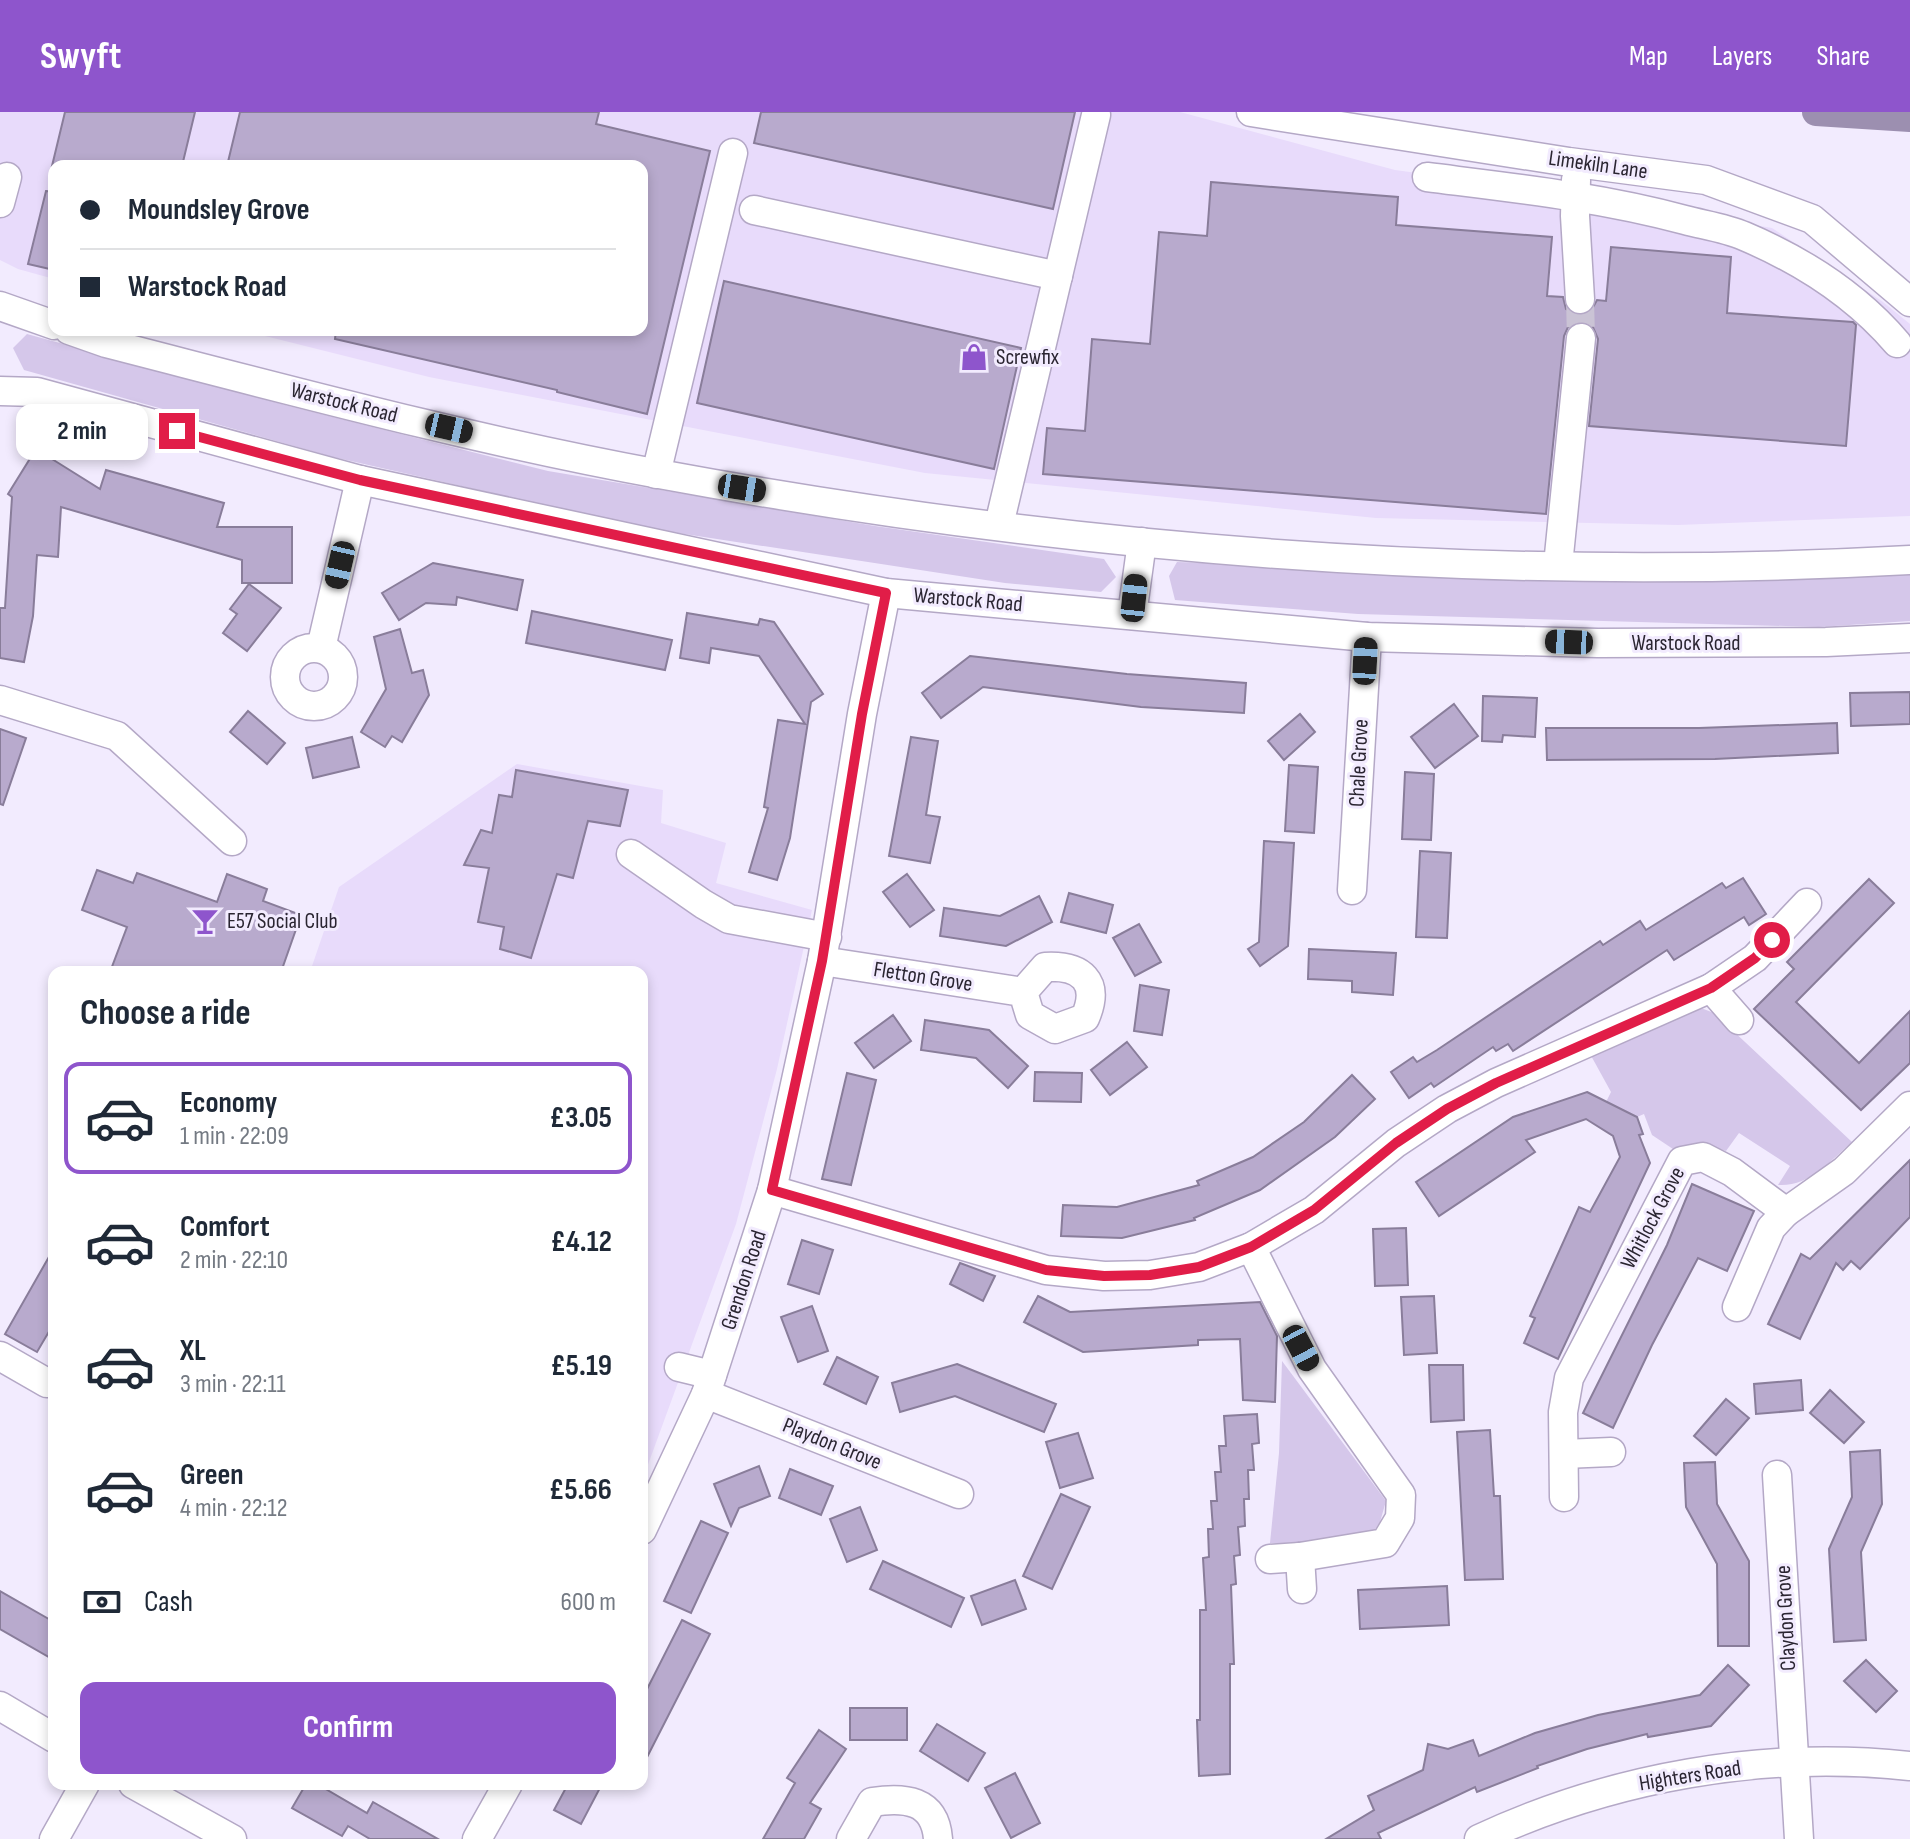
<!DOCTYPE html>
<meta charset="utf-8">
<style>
:root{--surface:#fff;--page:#f2f2f3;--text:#1f2937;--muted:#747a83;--line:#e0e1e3;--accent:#8e55cc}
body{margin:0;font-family:"Sofia Sans Condensed",sans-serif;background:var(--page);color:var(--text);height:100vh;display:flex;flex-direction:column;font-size:30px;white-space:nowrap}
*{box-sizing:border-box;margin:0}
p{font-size:26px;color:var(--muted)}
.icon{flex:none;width:44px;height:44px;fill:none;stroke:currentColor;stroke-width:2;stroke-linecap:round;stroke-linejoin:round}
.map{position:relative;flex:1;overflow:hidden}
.drawer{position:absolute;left:48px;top:854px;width:600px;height:824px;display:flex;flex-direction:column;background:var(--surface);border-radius:16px;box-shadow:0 4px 12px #0003}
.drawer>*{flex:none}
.guide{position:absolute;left:48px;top:48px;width:600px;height:176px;border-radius:16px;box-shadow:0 4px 12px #0003;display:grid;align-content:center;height:176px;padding:0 32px;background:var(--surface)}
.end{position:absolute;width:36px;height:36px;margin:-18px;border:10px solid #e11d48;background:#fff;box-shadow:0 0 0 4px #fff}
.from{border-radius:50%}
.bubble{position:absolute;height:56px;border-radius:16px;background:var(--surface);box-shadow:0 4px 12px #0003;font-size:26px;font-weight:700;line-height:56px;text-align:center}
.car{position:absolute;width:24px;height:48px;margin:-24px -12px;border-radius:10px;box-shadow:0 0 6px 2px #0007;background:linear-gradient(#222 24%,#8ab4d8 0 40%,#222 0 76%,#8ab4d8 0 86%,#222 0)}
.guide b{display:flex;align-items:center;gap:28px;height:76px;font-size:30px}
.guide b+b{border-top:2px solid var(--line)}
.guide i{width:20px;height:20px;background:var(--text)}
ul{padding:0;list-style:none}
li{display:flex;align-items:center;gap:24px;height:112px;margin:0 16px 12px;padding:0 16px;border:4px solid transparent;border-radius:16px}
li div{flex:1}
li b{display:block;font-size:30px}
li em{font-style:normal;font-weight:700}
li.selected{border-color:var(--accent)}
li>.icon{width:72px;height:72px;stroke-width:1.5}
h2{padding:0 32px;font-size:36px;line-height:96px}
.pay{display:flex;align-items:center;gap:20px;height:88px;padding:0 32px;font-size:30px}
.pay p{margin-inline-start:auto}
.primary-button{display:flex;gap:16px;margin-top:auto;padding:16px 32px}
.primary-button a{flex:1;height:92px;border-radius:16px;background:var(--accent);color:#fff;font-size:32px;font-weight:700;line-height:92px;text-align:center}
header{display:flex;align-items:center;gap:48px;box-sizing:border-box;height:112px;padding:0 40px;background:var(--accent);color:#fff}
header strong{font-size:38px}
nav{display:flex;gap:44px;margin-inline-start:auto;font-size:28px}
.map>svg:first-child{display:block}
.built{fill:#e8dbfb}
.green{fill:#d5c7ea}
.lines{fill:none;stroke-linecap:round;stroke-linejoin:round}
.canal{stroke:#9c8fb0;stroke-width:28}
.building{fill:#b8aacd;stroke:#897d9a;stroke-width:2}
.minor-tunnel{stroke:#cac3d5;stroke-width:28;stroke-dasharray:28 14;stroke-linecap:butt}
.minor-casing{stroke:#b4a8c6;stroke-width:31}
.minor{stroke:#fff;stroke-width:28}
.route{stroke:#e11d48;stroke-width:10}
.labels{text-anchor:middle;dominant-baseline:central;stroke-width:6;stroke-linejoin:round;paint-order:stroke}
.street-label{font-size:22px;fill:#2a2531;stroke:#f2ebfe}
.poi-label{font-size:22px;fill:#2a2531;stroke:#f2ebfe;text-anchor:start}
</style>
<header>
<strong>Swyft</strong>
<nav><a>Map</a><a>Layers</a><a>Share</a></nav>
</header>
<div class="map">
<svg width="1910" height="1727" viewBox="0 0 1910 1727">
<rect width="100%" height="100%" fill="#f2ebfe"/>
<!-- built -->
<g class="built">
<polygon points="0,0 1180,0 1395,58 1564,81 1772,116 1883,190 1910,212 1910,404 1678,413 1376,406 925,361 429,265 241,218 642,218 642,54 54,54 54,167 18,157 0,148"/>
<polygon points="517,652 663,678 661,711 726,731 716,771 812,798 777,957 736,1112 642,1369 642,860 310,860 339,775"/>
</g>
<!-- green -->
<g class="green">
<polygon points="27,222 289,294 548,359 875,414 1104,447 1116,465 1101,480 1005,471 652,417 333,345 24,258 13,236"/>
<polygon points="1177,450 1712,467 1910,463 1910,509 1819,515 1358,502 1175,488 1169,464"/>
<path d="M1701 896 1714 901 1852 1030C1830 1049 1809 1075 1778 1073L1790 1054 1739 1021 1726 1039C1707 1033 1695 1032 1676 1039L1652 1023 1644 1002 1637 1005 1606 990 1611 980 1589 940Z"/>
<polygon points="1282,1249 1386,1389 1380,1410 1371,1423 1301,1433 1270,1431 1279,1341"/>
</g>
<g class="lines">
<!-- canal -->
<polyline class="canal" points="1816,0 1910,6"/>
</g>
<!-- building -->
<g class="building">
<polygon points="65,0 195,0 182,54 52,54"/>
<polygon points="240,0 599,0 596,12 710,39 647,302 557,280 557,278 335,227 336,218 642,218 642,54 227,54"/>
<polygon points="761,0 1075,0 1053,97 754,31"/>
<polygon points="1211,70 1398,85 1396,113 1552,125 1547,184 1563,185 1566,197 1580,204 1590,201 1597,188 1606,189 1611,135 1731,145 1727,201 1853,210 1856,213 1846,334 1589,314 1598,227 1592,213 1582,209 1568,215 1564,224 1546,402 1043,362 1047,316 1085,319 1092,227 1150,232 1159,120 1207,124"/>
<polygon points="46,79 54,80 54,158 28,152"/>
<polygon points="724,169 1021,236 994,357 697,291"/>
<polygon points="36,337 100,377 106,358 224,391 217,415 292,415 292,471 242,471 242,448 61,395 58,445 37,443 33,504 24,550 0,546 0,496 5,496 12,385 8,382"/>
<polygon points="433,451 523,468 517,498 457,485 456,493 426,491 399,508 382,481"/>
<polygon points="249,472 281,496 247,539 223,521 237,502 230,497"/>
<polygon points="532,499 672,528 665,558 526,531"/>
<polygon points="687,501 758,513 760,507 774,510 823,582 811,590 790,726 777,768 749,760 768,696 764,695 778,608 805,612 759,544 711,536 709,551 680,546"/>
<polygon points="400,517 412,561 423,558 429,583 402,630 392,624 385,635 361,620 386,577 374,525"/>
<polygon points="970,544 1127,562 1246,571 1244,601 1141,595 983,575 941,606 922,581"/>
<polygon points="1910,580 1910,612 1851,614 1850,581"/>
<polygon points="1483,584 1537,586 1535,625 1503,623 1502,630 1482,629"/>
<polygon points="1454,592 1478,624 1435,656 1411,625"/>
<polygon points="248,599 285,631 267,652 230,620"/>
<polygon points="1300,602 1315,620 1284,648 1268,629"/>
<polygon points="1837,611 1838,641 1715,647 1547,648 1546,616 1699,616"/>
<polygon points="0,617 26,626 3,693 0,692"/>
<polygon points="352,625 359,655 313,666 306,636"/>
<polygon points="911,625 938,629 926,703 940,705 930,751 889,744"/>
<polygon points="1289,653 1318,655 1314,721 1285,719"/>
<polygon points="516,658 628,678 620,714 588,709 573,766 557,762 531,846 500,837 504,815 478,810 489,756 464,753 481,718 492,721 499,683 512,685"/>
<polygon points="1405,660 1434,662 1431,728 1402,727"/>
<polygon points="1264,729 1294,731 1288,834 1260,854 1248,837 1259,830"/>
<polygon points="1420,739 1451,741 1447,826 1416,825"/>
<polygon points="97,758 133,771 137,761 217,790 227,762 267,777 263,789 301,803 281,860 110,860 127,815 82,798"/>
<polygon points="907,762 934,798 910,815 883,780"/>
<polygon points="1743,766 1766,802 1749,813 1744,805 1674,848 1667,838 1513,939 1508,932 1496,939 1493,935 1434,975 1431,971 1409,986 1391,960 1413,945 1417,950 1437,938 1600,829 1603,833 1640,809 1646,818 1722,771 1726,776"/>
<polygon points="1869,767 1894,791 1796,890 1859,951 1910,899 1910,951 1861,998 1754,897 1794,857 1787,850"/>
<polygon points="1069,781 1113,793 1106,821 1061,810"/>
<polygon points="1039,784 1052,810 1006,834 940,824 944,796 1000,804"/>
<polygon points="1139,812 1161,850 1135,864 1113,826"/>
<polygon points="1309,837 1396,841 1393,883 1352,880 1352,869 1308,867"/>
<polygon points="1140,873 1169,878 1162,923 1134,919"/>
<polygon points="893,903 911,929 874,956 855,931"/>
<polygon points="925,908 989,918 1028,954 1008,976 976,946 921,938"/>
<polygon points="1127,930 1147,955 1110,983 1091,958"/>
<polygon points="1035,960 1082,961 1081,990 1034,989"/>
<polygon points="847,961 876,968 851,1073 822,1067"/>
<polygon points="1352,963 1375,987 1335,1025 1260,1078 1194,1106 1195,1108 1122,1126 1061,1124 1063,1093 1117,1095 1199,1073 1197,1069 1253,1045 1304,1010"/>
<polygon points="1587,980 1637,1005 1643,1022 1639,1023 1650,1051 1558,1247 1524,1231 1535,1206 1530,1204 1579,1095 1590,1100 1620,1045 1613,1024 1586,1007 1526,1028 1535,1040 1439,1104 1416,1070 1513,1005"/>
<polygon points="1910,1048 1910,1105 1860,1157 1851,1149 1843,1158 1836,1151 1800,1227 1768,1212 1801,1142 1810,1147"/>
<polygon points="1692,1072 1754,1099 1727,1159 1698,1146 1652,1233 1613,1316 1583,1301 1667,1133"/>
<polygon points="1406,1116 1408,1173 1375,1174 1373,1117"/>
<polygon points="802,1128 833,1138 819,1182 788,1172"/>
<polygon points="54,1136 54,1211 37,1240 5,1222"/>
<polygon points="960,1151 995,1164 983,1189 950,1172"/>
<polygon points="1038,1184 1070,1200 1260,1190 1277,1224 1275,1290 1243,1288 1240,1227 1198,1228 1198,1233 1083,1240 1024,1210"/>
<polygon points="1434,1184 1437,1241 1404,1243 1401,1185"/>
<polygon points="812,1194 828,1239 798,1250 781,1205"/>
<polygon points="837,1245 878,1265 866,1292 824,1272"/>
<polygon points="957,1252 1056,1292 1044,1320 955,1284 900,1300 892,1271"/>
<polygon points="1429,1253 1463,1253 1464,1308 1431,1310"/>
<polygon points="1801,1268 1803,1298 1756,1302 1754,1272"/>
<polygon points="1830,1278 1864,1310 1844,1331 1810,1301"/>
<polygon points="1726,1287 1749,1306 1716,1343 1694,1324"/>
<polygon points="1257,1302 1259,1331 1252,1332 1254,1358 1248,1358 1249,1387 1244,1387 1245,1414 1238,1415 1240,1443 1234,1444 1236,1472 1231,1473 1234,1552 1230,1552 1230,1662 1199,1664 1197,1608 1200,1608 1200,1498 1206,1498 1203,1446 1209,1445 1208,1417 1213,1417 1211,1389 1217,1389 1215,1360 1221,1360 1219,1334 1226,1334 1224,1304"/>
<polygon points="1490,1318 1494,1384 1500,1384 1503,1467 1465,1468 1457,1320"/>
<polygon points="1078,1321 1093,1366 1060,1376 1046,1330"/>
<polygon points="1880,1338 1882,1392 1861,1440 1866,1528 1834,1530 1829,1437 1852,1385 1850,1340"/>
<polygon points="1715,1350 1717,1392 1749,1449 1749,1534 1718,1534 1717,1452 1686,1395 1684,1351"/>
<polygon points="759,1354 770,1384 739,1396 731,1414 714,1372"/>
<polygon points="790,1357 833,1374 821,1403 779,1386"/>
<polygon points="1061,1382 1090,1395 1052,1477 1023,1464"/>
<polygon points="860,1395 877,1438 847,1450 830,1407"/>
<polygon points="701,1409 728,1421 691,1501 664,1489"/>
<polygon points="883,1449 964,1486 951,1515 870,1477"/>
<polygon points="1015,1468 1026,1497 982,1513 971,1484"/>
<polygon points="1447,1474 1449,1513 1360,1517 1358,1478"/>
<polygon points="0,1479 54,1510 54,1548 0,1517"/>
<polygon points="682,1508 710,1522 642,1655 642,1587"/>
<polygon points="1866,1548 1897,1579 1876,1600 1844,1569"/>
<polygon points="1728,1553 1749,1573 1711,1614 1648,1625 1647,1622 1587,1637 1537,1654 1538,1656 1477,1680 1475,1675 1378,1721 1381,1727 1326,1727 1374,1698 1368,1684 1423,1658 1428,1632 1448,1637 1473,1628 1479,1644 1535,1621 1598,1603 1700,1583"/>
<rect x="850" y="1596" width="57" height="32"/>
<polygon points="937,1612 985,1641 968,1669 920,1639"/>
<polygon points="819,1618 846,1637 810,1691 821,1697 804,1727 763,1727 795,1671 787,1666"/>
<polygon points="1015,1661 1040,1711 1011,1726 985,1676"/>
<polygon points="306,1672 317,1672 367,1701 373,1690 438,1727 370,1727 348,1714 342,1724 292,1696"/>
<polygon points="568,1672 602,1672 581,1712 554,1698"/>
</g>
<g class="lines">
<!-- minor-tunnel -->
<polyline class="minor-tunnel" points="1580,187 1581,226"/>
<!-- minor casing -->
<g class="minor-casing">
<g id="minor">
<polyline points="1251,0 1569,50 1706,68 1812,107 1910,190"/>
<path d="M1427 65C1514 76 1600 85 1685 108 1704 113 1726 116 1744 124 1803 149 1855 182 1897 231"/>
<polyline points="1576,68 1575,104 1580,187"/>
<polyline points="0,91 7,65"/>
<polyline points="754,98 1058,164"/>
<polyline points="0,194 54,213"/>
<path d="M69 218 106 231C289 278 473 328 659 362 1070 438 1493 471 1910 448"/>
<polyline points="0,279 37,280 360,368 886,481 1367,525 1598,531 1826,530 1910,526"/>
<polyline points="656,362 733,41"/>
<polyline points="999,413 1096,3"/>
<polyline points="1558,453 1581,226"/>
<polyline points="1132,503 1142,430"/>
<polyline points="321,536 360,368"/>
<circle cx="314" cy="565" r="29"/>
<polyline points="0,588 117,624 232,729"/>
<polyline points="631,742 703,792 729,807 827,825"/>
<polyline points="1352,778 1367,525"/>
<path d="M822 849 1023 880 1045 855C1081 853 1101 869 1085 906L1055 917 1030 903 1023 880"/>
<polyline points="1711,876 1739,908"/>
<polyline points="772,1078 1046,1158 1104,1164 1150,1163 1199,1155 1251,1135 1314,1098 1396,1031 1447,997 1496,971 1711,876 1755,846 1807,791"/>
<polyline points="1251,1135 1312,1257 1401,1383 1400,1406 1385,1431 1300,1445 1270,1447"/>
<polyline points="1737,1195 1771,1116 1786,1100"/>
<polyline points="0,1244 47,1271 54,1269"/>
<polyline points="679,1255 712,1263"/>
<polyline points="706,1282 959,1382"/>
<polyline points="1564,1342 1611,1340"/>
<polyline points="1777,1363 1799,1727"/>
<polyline points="1564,1385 1563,1300 1569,1266 1682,1049 1703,1045 1732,1060 1786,1100 1844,1059 1910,994"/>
<polyline points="642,1418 706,1282 772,1078 822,849 862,602 886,481"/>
<polyline points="1300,1445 1302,1477"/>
<polyline points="0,1594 54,1626"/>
<polyline points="133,1672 232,1727"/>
<polyline points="54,1727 85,1672"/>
<polyline points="477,1727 508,1672"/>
<path d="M851 1727 872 1690C904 1685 935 1687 938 1727"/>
<path d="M1479 1727C1612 1665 1764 1638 1910 1654"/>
</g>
</g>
<!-- minor -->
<use href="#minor" class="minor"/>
</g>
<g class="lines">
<!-- route -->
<polyline class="route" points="177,319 360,368 886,481 862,602 822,849 772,1078 1046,1158 1104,1164 1150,1163 1199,1155 1251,1135 1314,1098 1396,1031 1447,997 1496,971 1711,876 1755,846 1772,828"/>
</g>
<!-- icons -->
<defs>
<g id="shop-bare" transform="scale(2.16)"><path d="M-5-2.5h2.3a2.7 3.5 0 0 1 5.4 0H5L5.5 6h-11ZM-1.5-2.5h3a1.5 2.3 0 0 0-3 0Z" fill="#8e55cc" stroke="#f2ebfe" stroke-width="2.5" paint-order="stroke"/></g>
<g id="bar-bare" transform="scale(2.16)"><path d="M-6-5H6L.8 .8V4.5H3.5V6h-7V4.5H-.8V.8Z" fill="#8e55cc" stroke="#f2ebfe" stroke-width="2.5" paint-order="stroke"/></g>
</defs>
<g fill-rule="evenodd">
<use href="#shop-bare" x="974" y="245"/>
<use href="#bar-bare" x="205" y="809"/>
</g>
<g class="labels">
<!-- street labels -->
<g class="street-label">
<text transform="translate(1598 53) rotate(8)">Limekiln Lane</text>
<text transform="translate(344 291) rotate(14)">Warstock Road</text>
<text transform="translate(968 488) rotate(5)">Warstock Road</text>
<text x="1686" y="531">Warstock Road</text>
<text transform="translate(1359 651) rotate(-87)">Chale Grove</text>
<text transform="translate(923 865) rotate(9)">Fletton Grove</text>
<text transform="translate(1653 1106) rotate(-62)">Whitlock Grove</text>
<text transform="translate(744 1168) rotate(-72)">Grendon Road</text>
<text transform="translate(832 1332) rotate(22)">Playdon Grove</text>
<text transform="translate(1786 1506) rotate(-93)">Claydon Grove</text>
<text transform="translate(1690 1664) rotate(-9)">Highters Road</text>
</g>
<!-- poi labels -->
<g class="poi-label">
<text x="996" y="245">Screwfix</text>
<text x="227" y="809">E57 Social Club</text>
</g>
</g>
</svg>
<i class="end from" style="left:1772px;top:828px"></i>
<i class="end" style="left:177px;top:319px"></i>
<div class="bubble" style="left:16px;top:292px;width:132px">2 min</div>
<i class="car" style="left:449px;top:316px;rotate:103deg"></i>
<i class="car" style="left:742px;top:376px;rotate:99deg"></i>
<i class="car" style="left:340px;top:453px;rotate:193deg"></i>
<i class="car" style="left:1134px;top:486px;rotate:6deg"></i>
<i class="car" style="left:1569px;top:530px;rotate:272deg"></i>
<i class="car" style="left:1365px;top:549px;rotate:3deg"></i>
<i class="car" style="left:1301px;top:1236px;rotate:152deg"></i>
<div class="guide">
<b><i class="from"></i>Moundsley Grove</b>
<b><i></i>Warstock Road</b>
</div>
<section class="drawer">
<h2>Choose a ride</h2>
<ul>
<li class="selected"><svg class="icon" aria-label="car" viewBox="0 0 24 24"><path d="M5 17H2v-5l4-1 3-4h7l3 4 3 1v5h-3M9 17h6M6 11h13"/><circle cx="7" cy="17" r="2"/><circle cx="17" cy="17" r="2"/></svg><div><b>Economy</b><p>1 min · 22:09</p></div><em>£3.05</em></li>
<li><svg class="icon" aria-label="car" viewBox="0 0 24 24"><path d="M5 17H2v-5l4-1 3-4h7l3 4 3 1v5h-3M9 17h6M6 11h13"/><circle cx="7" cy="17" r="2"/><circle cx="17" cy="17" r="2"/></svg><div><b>Comfort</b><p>2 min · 22:10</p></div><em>£4.12</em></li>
<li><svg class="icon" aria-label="car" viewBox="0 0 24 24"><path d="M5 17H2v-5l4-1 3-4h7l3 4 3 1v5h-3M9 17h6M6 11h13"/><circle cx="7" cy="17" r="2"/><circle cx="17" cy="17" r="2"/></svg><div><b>XL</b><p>3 min · 22:11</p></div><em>£5.19</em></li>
<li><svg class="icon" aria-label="car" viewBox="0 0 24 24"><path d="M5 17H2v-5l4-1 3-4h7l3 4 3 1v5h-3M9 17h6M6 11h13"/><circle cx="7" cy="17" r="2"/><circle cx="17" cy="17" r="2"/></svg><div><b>Green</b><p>4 min · 22:12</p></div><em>£5.66</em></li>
</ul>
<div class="pay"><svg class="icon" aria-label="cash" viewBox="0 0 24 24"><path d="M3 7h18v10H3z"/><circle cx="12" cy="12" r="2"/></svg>Cash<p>600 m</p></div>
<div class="primary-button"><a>Confirm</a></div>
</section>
</div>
